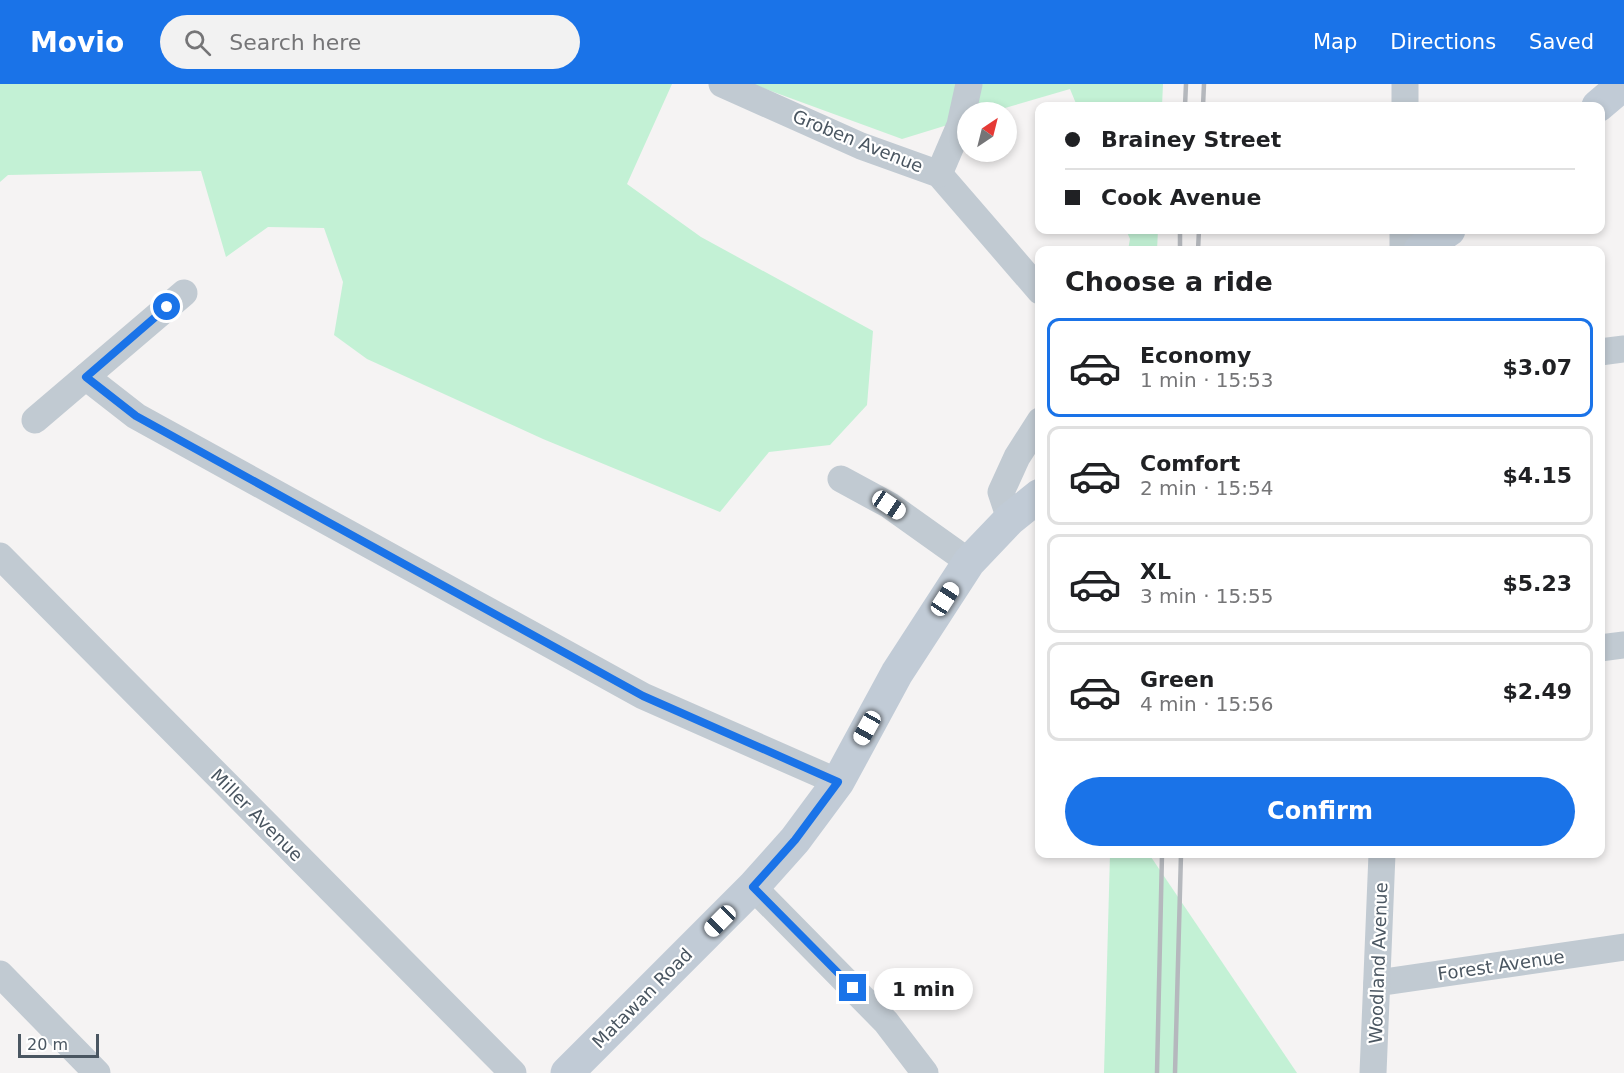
<!DOCTYPE html>
<meta charset="utf-8">
<style>
:root{--surface:#fff;--page:#f2f2f2;--text:#202124;--muted:#757577;--line:#e0e0e0;--accent:#1a73e8}
body{margin:0;font-family:"DejaVu Sans",sans-serif;background:var(--page);color:var(--text);height:100vh;display:flex;flex-direction:column;font-size:22px;white-space:nowrap}
*{box-sizing:border-box;margin:0}
p{font-size:20px;color:var(--muted)}
.icon{flex:none;width:33px;height:33px;fill:none;stroke:currentColor;stroke-width:2;stroke-linecap:round;stroke-linejoin:round}
.map{position:relative;flex:1;overflow:hidden}
.side{position:absolute;left:1035px;top:162px;width:570px;height:612px;display:flex;flex-direction:column;background:var(--surface);border-radius:12px;box-shadow:0 3px 9px #0003}
.side>*{flex:none}
.top-card{position:absolute;left:1035px;top:18px;width:570px;height:132px;border-radius:12px;box-shadow:0 3px 9px #0003;display:grid;align-content:center;height:132px;padding:0 30px;background:var(--surface)}
.needle{width:39px;rotate:35deg}
.tools{position:absolute;left:957px;top:18px;display:grid;gap:12px}
.tools a{display:grid;place-items:center;width:60px;height:60px;border-radius:50%;background:var(--surface);box-shadow:0 3px 9px #0003;font-size:30px}
.scale{position:absolute;left:18px;bottom:15px;width:81px;box-sizing:border-box;padding-left:6px;border:3px solid #4a5661;border-top:0;font-size:16px;line-height:21px;white-space:nowrap;color:#4a5661;-webkit-text-stroke:4px #fff;paint-order:stroke}
.end{position:absolute;width:27px;height:27px;margin:-14px;border:8px solid #1a73e8;background:#fff;box-shadow:0 0 0 3px #fff}
.from{border-radius:50%}
.bubble{position:absolute;height:42px;border-radius:21px;background:var(--surface);box-shadow:0 3px 9px #0003;font-size:20px;font-weight:600;line-height:42px;text-align:center}
.car{position:absolute;width:18px;height:36px;margin:-18px -9px;border-radius:8px;box-shadow:0 0 4px 2px #0007;background:linear-gradient(#fff 24%,#345 0 40%,#fff 0 76%,#345 0 86%,#fff 0)}
.top-card b{display:flex;align-items:center;gap:21px;height:57px;font-size:22px}
.top-card b+b{border-top:2px solid var(--line)}
.top-card i{width:15px;height:15px;background:var(--text)}
ul{padding:0;list-style:none}
li{display:flex;align-items:center;gap:18px;height:99px;margin:0 12px 9px;padding:0 18px;border:3px solid var(--line);border-radius:12px}
li div{flex:1}
li b{display:block;font-size:22px}
li em{font-style:normal;font-weight:600}
li.current{border-color:var(--accent)}
li>.icon{width:54px;height:54px;stroke-width:1.5}
h2{padding:0 30px;font-size:27px;line-height:72px}
.button{display:flex;gap:12px;margin-top:auto;padding:12px 30px}
.button a{flex:1;height:69px;border-radius:36px;background:var(--accent);color:#fff;font-size:24px;font-weight:600;line-height:69px;text-align:center}
header{display:flex;align-items:center;gap:36px;box-sizing:border-box;height:84px;padding:0 30px;background:var(--accent);color:#fff}
header strong{font-size:28px}
nav{display:flex;gap:33px;margin-inline-start:auto;font-size:21px}
.search{width:420px;height:54px;background:var(--page);display:flex;align-items:center;gap:15px;box-sizing:border-box;padding:0 21px;border-radius:33px;color:var(--muted);font-size:22px}
.map>svg:first-child{display:block}
.green{fill:#c3f1d5}
.lines{fill:none;stroke-linecap:round;stroke-linejoin:round}
.street{stroke:#c1cad2;stroke-width:27}
.secondary{stroke:#c1cbd6;stroke-width:33}
.rail{stroke:#b5b8bd;stroke-width:4.5}
.route{stroke:#1a73e8;stroke-width:8}
.labels{text-anchor:middle;dominant-baseline:central;stroke-width:4.5;stroke-linejoin:round;paint-order:stroke}
.street-label{font-size:18px;fill:#4a5661;stroke:#fff}
</style>
<header>
<strong>Movio</strong>
<div class="search"><svg class="icon" aria-label="search" viewBox="0 0 24 24"><circle cx="10" cy="10" r="6"/><path d="M15 15l6 6"/></svg>Search here</div>
<nav><a>Map</a><a>Directions</a><a>Saved</a></nav>
</header>
<div class="map">
<svg width="1624" height="989" viewBox="0 0 1624 989">
<rect width="100%" height="100%" fill="#f5f3f3"/>
<!-- green -->
<g class="green">
<polygon points="0,0 672,0 627,100 701,153 873,247 867,321 830,361 769,368 720,428 543,355 367,275 334,251 343,198 324,144 268,143 226,173 201,87 8,91 0,98"/>
<polygon points="752,0 1163,0 1162,22 1077,22 1070,5 991,28 968,28 967,35 902,55"/>
<polygon points="1126,146 1158,146 1157,166 1128,166 1130,155"/>
<polygon points="1110,770 1149,770 1297,989 1104,989"/>
</g>
<g class="lines">
<!-- street -->
<g class="street">
<polyline points="722,0 861,62 939,90 1040,207"/>
<polyline points="1405,22 1405,0"/>
<polyline points="939,90 960,41 969,0"/>
<polyline points="1403,166 1403,146"/>
<polyline points="1600,268 1624,265"/>
<polyline points="86,293 136,332 643,612 838,698"/>
<polyline points="35,336 184,209"/>
<polyline points="841,395 889,421 969,478"/>
<polyline points="1010,435 1001,408 1017,373 1040,337"/>
<polyline points="0,472 513,989"/>
<polyline points="1600,564 1624,561"/>
<polyline points="753,803 886,938 925,989"/>
<polyline points="0,890 97,989"/>
<polyline points="1377,899 1624,863"/>
<polyline points="1373,989 1382,770"/>
</g>
<!-- secondary -->
<g class="secondary">
<polyline points="1598,22 1624,0"/>
<polyline points="1420,166 1449,146"/>
<polyline points="567,989 753,803 795,756 838,698 897,589 969,478 1010,435 1040,411"/>
</g>
<!-- rail -->
<g class="rail">
<polyline points="1185,22 1186,0"/>
<polyline points="1203,22 1204,0"/>
<polyline points="1180,166 1180,146"/>
<polyline points="1198,166 1199,146"/>
<polyline points="1157,989 1162,770"/>
<polyline points="1175,989 1181,770"/>
</g>
</g>
<g class="lines">
<!-- route -->
<polyline class="route" points="167,223 86,293 136,332 643,612 838,698 795,756 753,803 853,904"/>
</g>
<g class="labels">
<!-- street labels -->
<g class="street-label">
<text transform="translate(858 57) rotate(22)">Groben Avenue</text>
<text transform="translate(257 731) rotate(45)">Miller Avenue</text>
<text transform="translate(1378 879) rotate(-88)">Woodland Avenue</text>
<text transform="translate(1501 881) rotate(-8)">Forest Avenue</text>
<text transform="translate(642 914) rotate(-45)">Matawan Road</text>
</g>
</g>
</svg>
<div class="tools">
<a><svg class="needle" viewBox="-14 -14 28 28"><path d="M0-13l5 13h-10z" fill="#e53935"/><path d="M0 13l5-13h-10z" fill="#757577"/></svg></a>
</div>
<div class="scale">20 m</div>
<i class="end from" style="left:167px;top:223px"></i>
<i class="end" style="left:853px;top:904px"></i>
<div class="bubble" style="left:874px;top:884px;width:99px">1 min</div>
<i class="car" style="left:889px;top:421px;rotate:124deg"></i>
<i class="car" style="left:945px;top:515px;rotate:33deg"></i>
<i class="car" style="left:867px;top:644px;rotate:209deg"></i>
<i class="car" style="left:720px;top:837px;rotate:225deg"></i>
<div class="top-card">
<b><i class="from"></i>Brainey Street</b>
<b><i></i>Cook Avenue</b>
</div>
<section class="side">
<h2>Choose a ride</h2>
<ul>
<li class="current"><svg class="icon" aria-label="car" viewBox="0 0 24 24"><path d="M5 17H2v-5l4-1 3-4h7l3 4 3 1v5h-3M9 17h6M6 11h13"/><circle cx="7" cy="17" r="2"/><circle cx="17" cy="17" r="2"/></svg><div><b>Economy</b><p>1 min · 15:53</p></div><em>$3.07</em></li>
<li><svg class="icon" aria-label="car" viewBox="0 0 24 24"><path d="M5 17H2v-5l4-1 3-4h7l3 4 3 1v5h-3M9 17h6M6 11h13"/><circle cx="7" cy="17" r="2"/><circle cx="17" cy="17" r="2"/></svg><div><b>Comfort</b><p>2 min · 15:54</p></div><em>$4.15</em></li>
<li><svg class="icon" aria-label="car" viewBox="0 0 24 24"><path d="M5 17H2v-5l4-1 3-4h7l3 4 3 1v5h-3M9 17h6M6 11h13"/><circle cx="7" cy="17" r="2"/><circle cx="17" cy="17" r="2"/></svg><div><b>XL</b><p>3 min · 15:55</p></div><em>$5.23</em></li>
<li><svg class="icon" aria-label="car" viewBox="0 0 24 24"><path d="M5 17H2v-5l4-1 3-4h7l3 4 3 1v5h-3M9 17h6M6 11h13"/><circle cx="7" cy="17" r="2"/><circle cx="17" cy="17" r="2"/></svg><div><b>Green</b><p>4 min · 15:56</p></div><em>$2.49</em></li>
</ul>
<div class="button"><a>Confirm</a></div>
</section>
</div>
